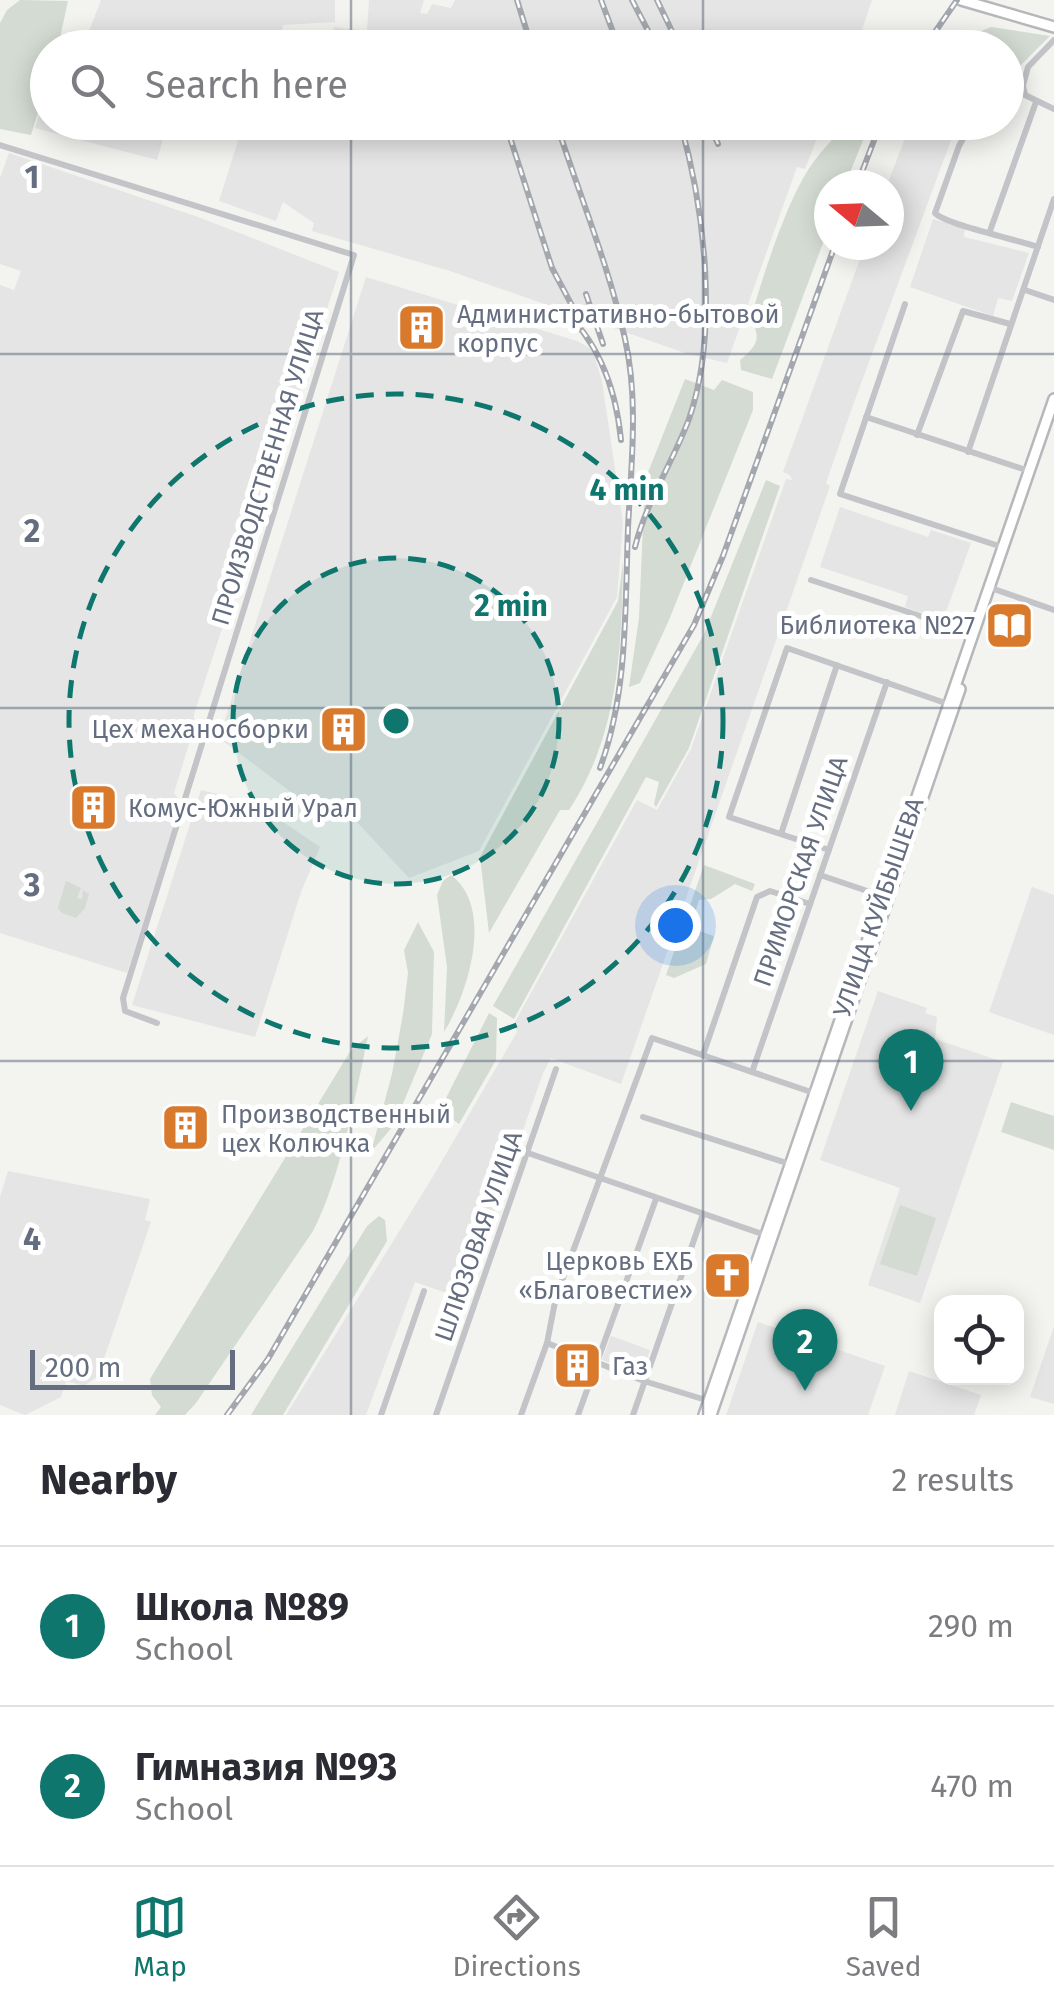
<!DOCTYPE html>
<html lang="en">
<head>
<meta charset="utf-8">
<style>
  body { margin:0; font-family:"Fira Sans",sans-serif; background:#f2f2f3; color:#2b2b33 }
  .controls { position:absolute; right:30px; bottom:30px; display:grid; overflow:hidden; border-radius:20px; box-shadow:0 5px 25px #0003 }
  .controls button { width:90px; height:90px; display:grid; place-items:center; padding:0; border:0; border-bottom:2px solid #e1e1e2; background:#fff; color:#2b2b33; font:50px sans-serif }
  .compass { position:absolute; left:814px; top:170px; width:90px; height:90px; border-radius:50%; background:#fff; box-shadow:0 5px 25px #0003; rotate:289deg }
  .scale { position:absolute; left:30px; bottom:25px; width:205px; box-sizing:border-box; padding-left:10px; border:5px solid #656e80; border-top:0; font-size:28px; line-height:35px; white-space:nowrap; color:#656e80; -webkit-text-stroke:8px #fff; paint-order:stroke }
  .you { position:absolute; left:675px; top:925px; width:35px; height:35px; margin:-25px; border:8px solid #fff; border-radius:50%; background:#1a73e8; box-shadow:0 0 0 15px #1a73e833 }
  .badge { display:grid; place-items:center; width:65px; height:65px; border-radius:50%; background:#0f766e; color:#fff; font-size:32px; font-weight:700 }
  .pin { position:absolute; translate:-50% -82px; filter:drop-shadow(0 2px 5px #0008) }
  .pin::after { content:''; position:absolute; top:52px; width:35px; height:30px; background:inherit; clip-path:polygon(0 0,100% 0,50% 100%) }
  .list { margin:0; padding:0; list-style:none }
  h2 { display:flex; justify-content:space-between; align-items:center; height:130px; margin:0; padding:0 40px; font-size:42px }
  h2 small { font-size:32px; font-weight:400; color:#7c7c81 }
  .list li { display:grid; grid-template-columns:65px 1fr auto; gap:30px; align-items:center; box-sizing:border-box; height:160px; padding:0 40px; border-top:2px solid #e1e1e2 }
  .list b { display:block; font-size:38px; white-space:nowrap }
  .list p { margin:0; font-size:32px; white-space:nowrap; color:#7c7c81 }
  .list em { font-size:32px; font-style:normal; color:#7c7c81 }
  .icon { flex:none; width:55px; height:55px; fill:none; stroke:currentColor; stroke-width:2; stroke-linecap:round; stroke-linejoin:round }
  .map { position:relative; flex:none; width:1054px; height:1415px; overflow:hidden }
  .search { position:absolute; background:#fff; box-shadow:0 5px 25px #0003; left:30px; right:30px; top:30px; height:110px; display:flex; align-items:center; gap:25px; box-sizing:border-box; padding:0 35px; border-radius:55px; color:#7c7c81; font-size:38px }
  .sheet { height:450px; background:#fff }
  nav { display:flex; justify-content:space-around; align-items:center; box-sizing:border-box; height:140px; border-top:2px solid #e1e1e2; background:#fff; font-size:28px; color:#7c7c81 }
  nav a { display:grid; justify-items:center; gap:5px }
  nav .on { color:#0f766e }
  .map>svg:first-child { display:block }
</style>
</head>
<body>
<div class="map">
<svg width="1054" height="1415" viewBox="0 0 1054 1415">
  <rect width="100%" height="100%" fill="#f3f4f0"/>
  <g fill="#e4e5e4">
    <path d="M 101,0 L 335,0 L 335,22 L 283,25 L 282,30 L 330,40 L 334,27 L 367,31 L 369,0 L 424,0 L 420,13 L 427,14 L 432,4 L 451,8 L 455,0 L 872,0 L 856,47 L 83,47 Z"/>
    <path d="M 47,87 L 48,122 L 213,123 L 209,134 L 167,125 L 157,160 L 35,128 Z"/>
    <path d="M 244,122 L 823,122 L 823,123 L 805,169 L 797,167 L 727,363 L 688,354 L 450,271 L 312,231 L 314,223 L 283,202 L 276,221 L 219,201 Z"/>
    <path d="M 911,123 L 957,124 L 852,408 L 826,483 L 830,486 L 621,1084 L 551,1058 L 543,1073 L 464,1299 L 415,1282 L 366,1415 L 286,1415 L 432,1178 L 517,1032 L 515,1022 L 637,800 L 657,810 L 691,749 L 786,479 L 792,480 L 790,475 L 783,472 L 865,245 L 889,245 L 887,185 Z"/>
    <path d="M 9,153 L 198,217 L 339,272 L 194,714 L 194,727 L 174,793 L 181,802 L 127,973 L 0,933 L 0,285 L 14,290 L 21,271 L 0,264 L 0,178 Z"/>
    <path d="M 933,219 L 965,229 L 964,237 L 1029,253 L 1012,301 L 998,298 L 993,316 L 910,287 Z"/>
    <path d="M 366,277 L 577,341 L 592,349 L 602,381 L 623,523 L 617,597 L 479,851 L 409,878 L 342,806 L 328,820 L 219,738 Z"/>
    <path d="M 840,507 L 928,537 L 931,530 L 971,543 L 943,620 L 905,607 L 908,596 L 820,567 Z"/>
    <path d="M 201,790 L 255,803 L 320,847 L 301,892 L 255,1037 L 132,1005 Z"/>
    <path d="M 1032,887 L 1054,895 L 1054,1035 L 989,1012 Z"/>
    <path d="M 878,991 L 927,1008 L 925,1013 L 937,1017 L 935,1039 L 1003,1062 L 920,1303 L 868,1285 L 900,1188 L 820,1160 Z"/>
    <path d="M 8,1171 L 150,1199 L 145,1220 L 151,1222 L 98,1376 L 84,1386 L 66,1381 L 61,1397 L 25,1415 L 0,1405 L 0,1197 Z"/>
    <path d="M 758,1322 L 885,1366 L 868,1415 L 726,1415 Z"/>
    <path d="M 1054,1326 L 1054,1404 L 1030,1397 Z"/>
    <path d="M 611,1336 L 650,1350 L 641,1376 L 602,1360 Z"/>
    <path d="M 909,1371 L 981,1395 L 974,1415 L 895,1415 Z"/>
  </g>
  <g fill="#d3dbd2">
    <path d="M 20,0 L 68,1 L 58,47 L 48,48 L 47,83 L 31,135 L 0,129 L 0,23 L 7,10 Z"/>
    <path d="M 991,27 L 1050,36 L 1007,79 L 1006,48 L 963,48 L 974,34 Z"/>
    <path d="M 847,123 L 870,123 L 845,185 L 829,185 L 829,227 L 772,379 L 741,370 L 740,360 C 772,334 747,332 754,307 C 766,267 786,205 808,170 C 819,153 834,138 847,123 Z"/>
    <path d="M 685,379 L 714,390 L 722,380 L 753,392 L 753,410 L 669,620 L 640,683 L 629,687 L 639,618 L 645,480 Z"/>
    <path d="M 766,480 L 780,486 L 689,748 L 656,807 L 654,804 L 659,782 L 646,777 L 514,1019 L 493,1006 L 704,634 Z"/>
    <path d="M 623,562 C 622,649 618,736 569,810 L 560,810 L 489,933 L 480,857 L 618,601 Z"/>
    <path d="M 704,865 L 755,884 L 752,891 L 735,884 L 711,899 L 699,900 L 690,928 L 714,936 L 706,964 L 674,978 L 666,975 Z"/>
    <path d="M 451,875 C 495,908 468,993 444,1032 L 447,967 L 437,895 L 443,881 Z"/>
    <path d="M 66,881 L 81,888 L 77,898 L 82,899 L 83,890 L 89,894 L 85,908 L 76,918 L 62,913 L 58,908 Z"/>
    <path d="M 418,922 L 434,952 L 432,1034 L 394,1125 L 371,1152 L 392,1074 L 403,1014 L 408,973 L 404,950 Z"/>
    <path d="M 489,1013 L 497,1018 L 496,1060 L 459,1124 L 440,1110 Z"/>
    <path d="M 368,1036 C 356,1093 340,1180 313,1231 L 196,1403 L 185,1415 L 155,1415 L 161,1407 L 152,1395 L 150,1379 L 351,1050 Z"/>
    <path d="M 1011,1102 L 1054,1116 L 1054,1150 L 1001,1132 Z"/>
    <path d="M 900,1205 L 936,1218 L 917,1276 L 880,1264 Z"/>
    <path d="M 379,1216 L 385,1220 L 387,1241 L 283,1415 L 251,1415 L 367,1226 Z"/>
  </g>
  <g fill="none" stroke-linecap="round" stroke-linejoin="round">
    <defs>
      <g id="major">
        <path d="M 961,0 L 1054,27"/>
        <path d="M 704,1415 L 1054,399"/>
        <path d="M 711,1415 L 960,689"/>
      </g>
    </defs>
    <use href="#major" stroke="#b5b7bb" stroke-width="14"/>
    <g stroke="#c2c4c8" stroke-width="6">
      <path d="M 1006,80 L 1016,80 L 1023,86 L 1025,95 L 1054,109"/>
      <path d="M 1023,85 L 1028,67 L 1054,40"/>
      <path d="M 972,122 L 959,146 L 935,213 C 944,224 1018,240 1038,247"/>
      <path d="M 0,145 L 354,255 L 123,998 L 125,1011 L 157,1023"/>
      <path d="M 990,231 L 1036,102"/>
      <path d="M 1025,290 L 1054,300"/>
      <path d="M 905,304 L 840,494 L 1002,547"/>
      <path d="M 866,417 L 1029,471"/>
      <path d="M 917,435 L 963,311 L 1010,324"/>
      <path d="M 968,452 L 1054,199"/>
      <path d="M 811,580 L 972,633"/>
      <path d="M 994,589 L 1054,610"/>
      <path d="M 781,834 L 837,665"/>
      <path d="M 829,850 L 729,817 L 787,648 L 948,704"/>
      <path d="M 820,875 L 882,896"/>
      <path d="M 703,1055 L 757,897 L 770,891 L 810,904"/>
      <path d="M 752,1072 L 887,682"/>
      <path d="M 643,1117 L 790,1164"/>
      <path d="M 528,1153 L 765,1235"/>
      <path d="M 547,1343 L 644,1381 L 709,1401"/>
      <path d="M 381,1415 L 424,1291"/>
      <path d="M 436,1415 L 556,1069"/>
      <path d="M 521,1415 L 547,1343 L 556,1297 L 652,1038 L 814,1093"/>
      <path d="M 578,1415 L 656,1199"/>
      <path d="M 633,1415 L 703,1214"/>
    </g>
    <use href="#major" stroke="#fff" stroke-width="9"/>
    <defs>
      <g id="rail">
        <path d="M 517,0 L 532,48"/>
        <path d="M 601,0 L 619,48"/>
        <path d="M 632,0 L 656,46"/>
        <path d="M 657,0 L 680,48"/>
        <path d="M 481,46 L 481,48"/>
        <path d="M 924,48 L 957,0"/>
        <path d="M 505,122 L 552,268 L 577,315"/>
        <path d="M 556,122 C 579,194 609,266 625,339 C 639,401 631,466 628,528 C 625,608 628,693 600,768"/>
        <path d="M 709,122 L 718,144"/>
        <path d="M 857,185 L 881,122"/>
        <path d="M 586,294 L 603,344"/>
        <path d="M 560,307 C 599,341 616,389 621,440"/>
        <path d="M 635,547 C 646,502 673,462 689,419 C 719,332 705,210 680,122"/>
        <path d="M 227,1415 L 268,1359 L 694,625 L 723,556 L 835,245"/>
      </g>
    </defs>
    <use href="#rail" stroke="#a4a7ae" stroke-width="6"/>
    <use href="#rail" stroke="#fff" stroke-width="2.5" stroke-dasharray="8" stroke-linecap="butt"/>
  </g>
  <path fill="none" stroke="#656e80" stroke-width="2.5" stroke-opacity="0.55" d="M 351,0 L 351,48M 703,0 L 703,48M 351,122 L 351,1415M 703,122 L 703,1415M 0,354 L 1054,354M 0,708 L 1054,708M 0,1061 L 1054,1061"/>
  <circle cx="396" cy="721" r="163" fill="#0f766e" fill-opacity=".12"/>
  <g fill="none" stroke="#0f766e" stroke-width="5" stroke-dasharray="18 12">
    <circle cx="396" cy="721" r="163"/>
    <circle cx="396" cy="721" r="327"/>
  </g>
  <defs>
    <symbol id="building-square" viewBox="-11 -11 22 22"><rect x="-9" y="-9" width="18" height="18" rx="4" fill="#d8792c" stroke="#fff"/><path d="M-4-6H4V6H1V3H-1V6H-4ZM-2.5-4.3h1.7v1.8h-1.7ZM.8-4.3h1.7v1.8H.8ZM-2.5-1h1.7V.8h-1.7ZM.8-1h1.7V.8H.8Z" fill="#fff"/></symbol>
    <symbol id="library-square" viewBox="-11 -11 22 22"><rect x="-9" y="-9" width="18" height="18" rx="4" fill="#d8792c" stroke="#fff"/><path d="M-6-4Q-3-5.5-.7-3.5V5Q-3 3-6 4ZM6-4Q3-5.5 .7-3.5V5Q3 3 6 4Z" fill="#fff"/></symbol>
    <symbol id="church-square" viewBox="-11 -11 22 22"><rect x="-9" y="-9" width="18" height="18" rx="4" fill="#d8792c" stroke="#fff"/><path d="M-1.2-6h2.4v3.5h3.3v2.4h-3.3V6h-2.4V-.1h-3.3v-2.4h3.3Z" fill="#fff"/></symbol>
  </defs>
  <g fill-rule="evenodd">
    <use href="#building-square" x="394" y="300" width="55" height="55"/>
    <use href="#library-square" x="982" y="598" width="55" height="55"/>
    <use href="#building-square" x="316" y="702" width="55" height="55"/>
    <use href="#building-square" x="66" y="780" width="55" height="55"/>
    <use href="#building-square" x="158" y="1100" width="55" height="55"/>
    <use href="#church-square" x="700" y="1248" width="55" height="55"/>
    <use href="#building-square" x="550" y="1338" width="55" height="55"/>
  </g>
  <g text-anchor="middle" stroke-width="10" stroke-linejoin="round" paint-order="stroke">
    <g font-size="25" fill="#656e80" stroke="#fff" text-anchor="start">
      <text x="457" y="323">Административно-бытовой<tspan x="457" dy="29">корпус</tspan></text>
      <text x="975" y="634" text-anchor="end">Библиотека №27</text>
      <text x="309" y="738" text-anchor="end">Цех механосборки</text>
      <text x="128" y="817">Комус-Южный Урал</text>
      <text x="221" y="1123">Производственный<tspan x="221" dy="29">цех Колючка</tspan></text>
      <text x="693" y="1270" text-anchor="end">Церковь ЕХБ<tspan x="693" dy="29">«Благовестие»</tspan></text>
      <text x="612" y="1375">Газ</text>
    </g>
    <g font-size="25" fill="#656e80" stroke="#fff">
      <text transform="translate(267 467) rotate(-73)" y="9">ПРОИЗВОДСТВЕННАЯ УЛИЦА</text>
      <text transform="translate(800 871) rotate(-71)" y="9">ПРИМОРСКАЯ УЛИЦА</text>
      <text transform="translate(878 907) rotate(-71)" y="9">УЛИЦА КУЙБЫШЕВА</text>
      <text transform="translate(478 1236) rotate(-71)" y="9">ШЛЮЗОВАЯ УЛИЦА</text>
    </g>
  </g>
  <g font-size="32" text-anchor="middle" font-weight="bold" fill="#656e80" stroke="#fff" stroke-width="10" stroke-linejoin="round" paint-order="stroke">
    <text x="32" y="188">1</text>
    <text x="32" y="542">2</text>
    <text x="32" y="896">3</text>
    <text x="32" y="1250">4</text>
  </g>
  <circle cx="396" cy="721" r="15" fill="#0f766e" stroke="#fff" stroke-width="5"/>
  <g font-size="30" text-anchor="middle" font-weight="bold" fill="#0f766e" stroke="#fff" stroke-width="10" stroke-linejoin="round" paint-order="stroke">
    <text x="627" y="500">4 min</text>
    <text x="511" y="616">2 min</text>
  </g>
</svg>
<div class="controls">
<button><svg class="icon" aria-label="locate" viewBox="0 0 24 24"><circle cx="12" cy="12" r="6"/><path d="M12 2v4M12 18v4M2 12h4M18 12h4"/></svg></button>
</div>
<svg class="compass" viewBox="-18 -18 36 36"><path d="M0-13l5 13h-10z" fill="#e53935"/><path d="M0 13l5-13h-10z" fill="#7c7c81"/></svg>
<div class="scale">200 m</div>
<div class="you"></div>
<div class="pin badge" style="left:911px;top:1111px">1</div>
<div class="pin badge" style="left:805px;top:1391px">2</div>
<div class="search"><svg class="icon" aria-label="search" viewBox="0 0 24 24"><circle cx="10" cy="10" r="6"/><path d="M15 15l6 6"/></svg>Search here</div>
</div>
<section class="sheet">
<h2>Nearby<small>2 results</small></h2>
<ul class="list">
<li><span class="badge">1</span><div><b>Школа №89</b><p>School</p></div><em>290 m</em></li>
<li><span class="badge">2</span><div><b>Гимназия №93</b><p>School</p></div><em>470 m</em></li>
</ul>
</section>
<nav>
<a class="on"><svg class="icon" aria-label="map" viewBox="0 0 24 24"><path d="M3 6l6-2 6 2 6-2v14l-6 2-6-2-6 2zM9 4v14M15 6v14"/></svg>Map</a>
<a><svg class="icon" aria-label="directions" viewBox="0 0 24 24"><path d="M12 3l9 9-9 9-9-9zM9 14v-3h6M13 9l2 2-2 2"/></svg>Directions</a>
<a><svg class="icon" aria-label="saved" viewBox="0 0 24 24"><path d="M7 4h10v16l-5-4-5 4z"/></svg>Saved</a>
</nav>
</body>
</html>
